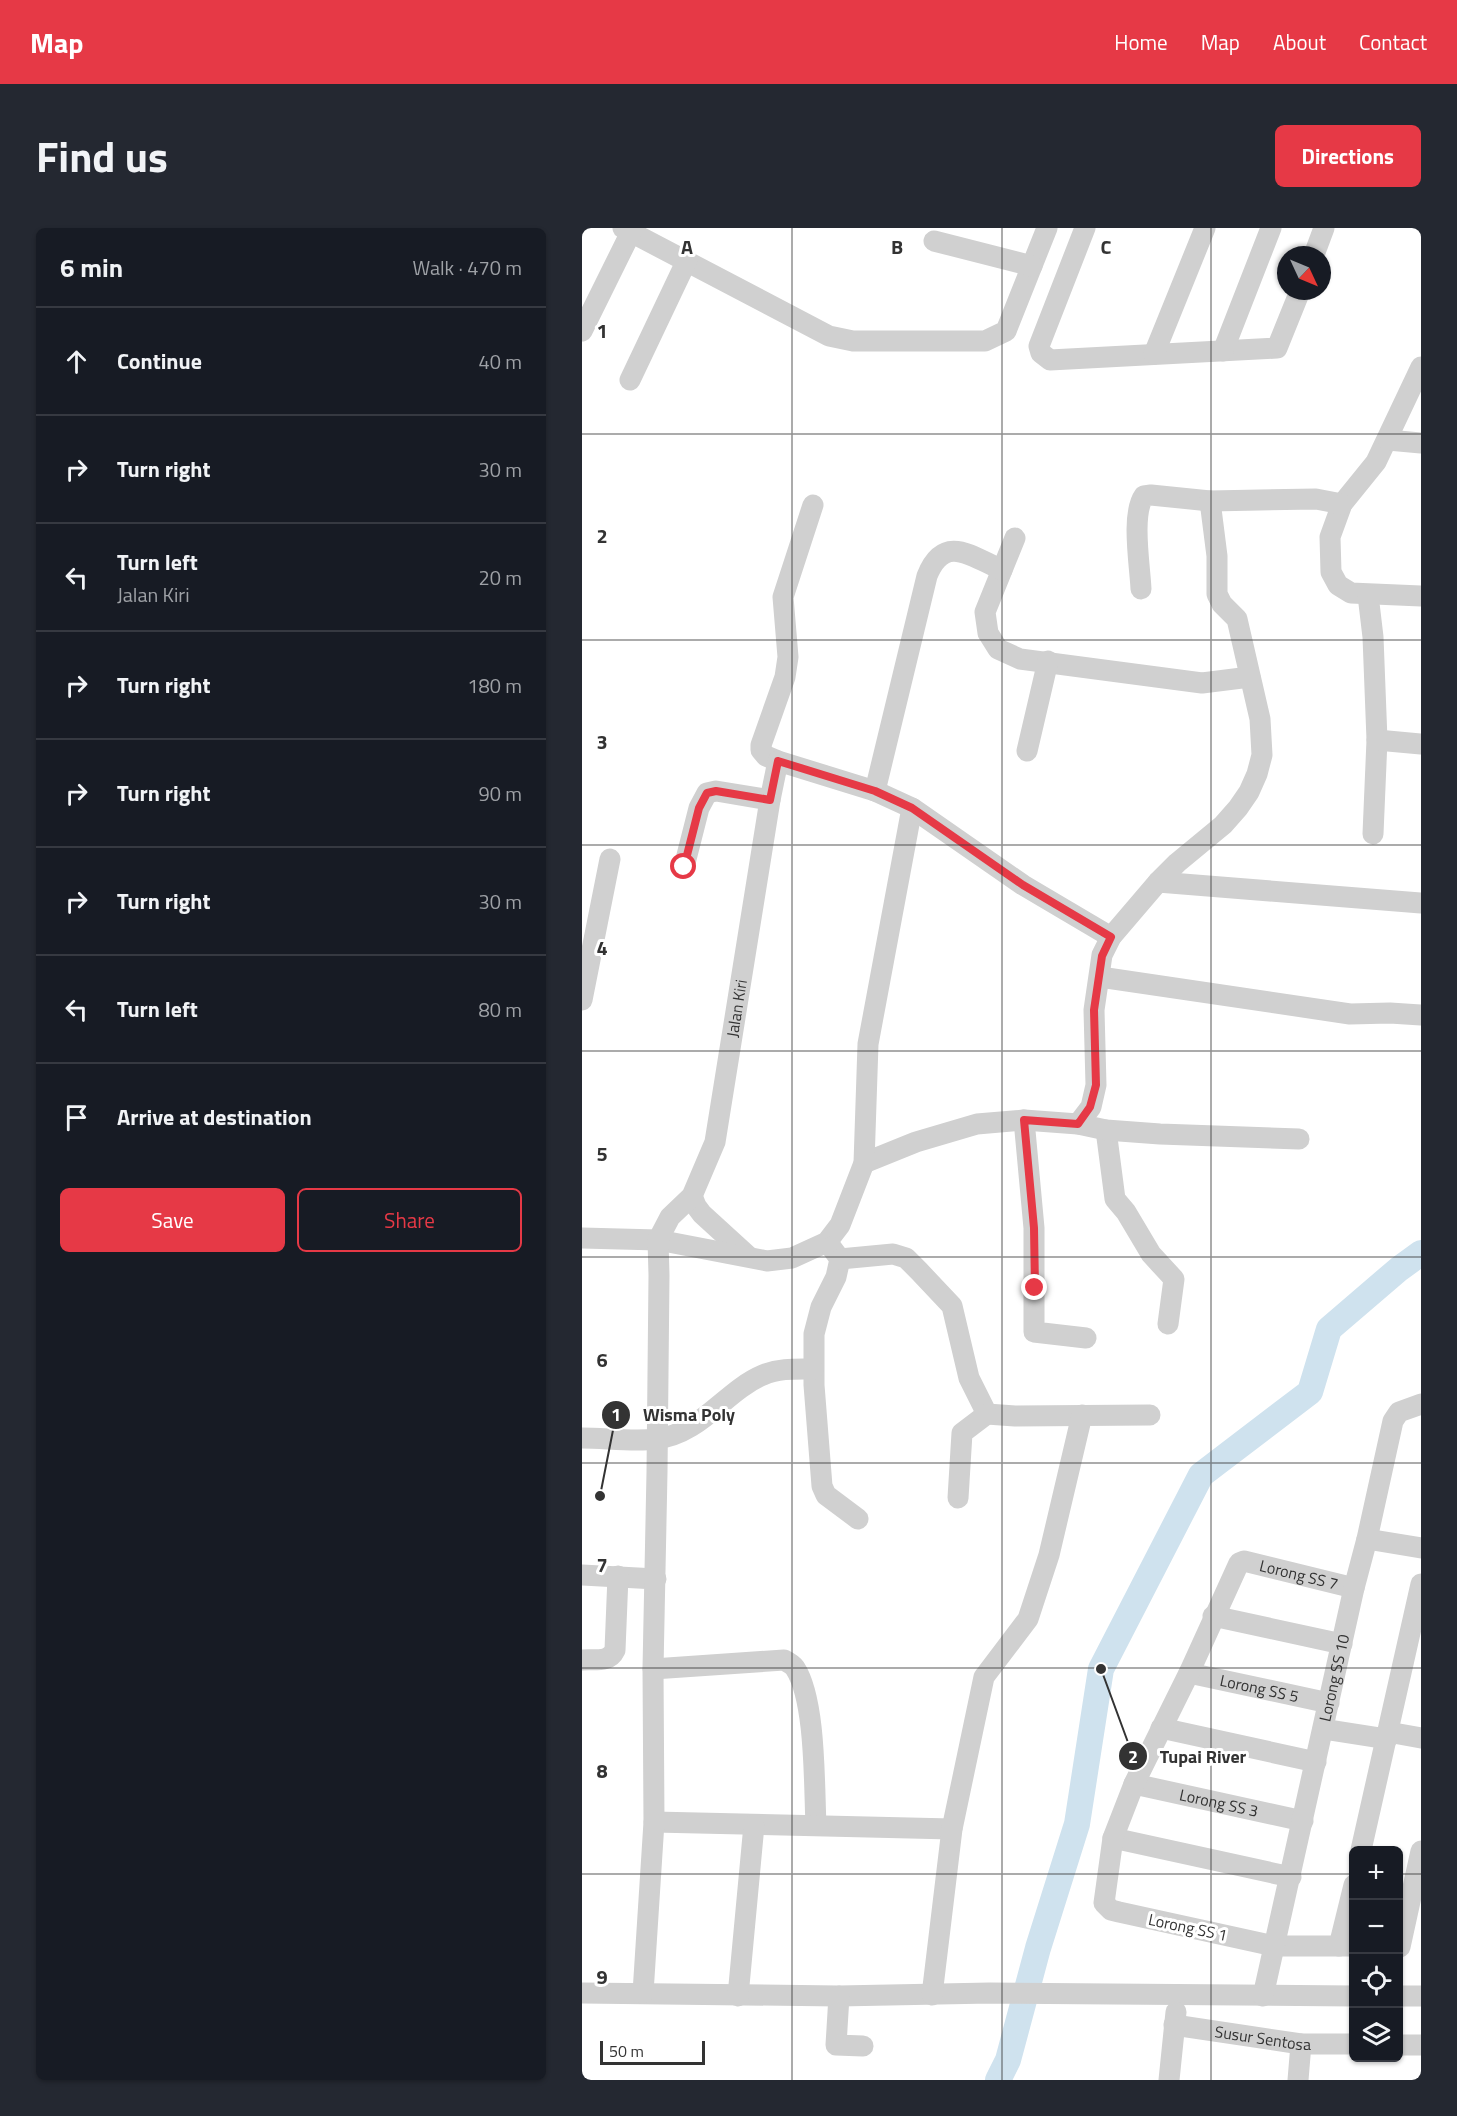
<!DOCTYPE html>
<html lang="en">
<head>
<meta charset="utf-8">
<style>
  body { margin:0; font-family:"Titillium Web",sans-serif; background:#242831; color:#f1f3f6 }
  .controls { position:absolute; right:18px; bottom:18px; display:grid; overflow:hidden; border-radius:9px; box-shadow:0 2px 4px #0004 }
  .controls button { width:54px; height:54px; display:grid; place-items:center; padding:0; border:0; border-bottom:2px solid #363941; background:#171b24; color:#f1f3f6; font:30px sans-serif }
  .compass { position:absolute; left:695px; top:18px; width:54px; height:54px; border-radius:50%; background:#171b24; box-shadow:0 2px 4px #0004; rotate:134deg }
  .scale { position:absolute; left:18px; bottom:15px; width:105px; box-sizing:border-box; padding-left:6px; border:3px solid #333; border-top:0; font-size:16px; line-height:21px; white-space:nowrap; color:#333; -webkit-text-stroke:4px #fff; paint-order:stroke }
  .stop { position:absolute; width:18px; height:18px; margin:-14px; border:4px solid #e63946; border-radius:50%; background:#fff }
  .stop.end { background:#e63946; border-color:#fff; box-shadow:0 2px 6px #0008 }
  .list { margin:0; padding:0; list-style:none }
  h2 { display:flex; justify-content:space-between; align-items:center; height:78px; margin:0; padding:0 24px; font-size:26px }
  h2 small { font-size:20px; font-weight:400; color:#9ea1a6 }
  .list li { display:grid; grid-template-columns:39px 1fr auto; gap:18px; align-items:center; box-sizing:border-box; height:108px; padding:0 24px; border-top:2px solid #363941 }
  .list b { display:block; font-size:22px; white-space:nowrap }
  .list p { margin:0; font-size:20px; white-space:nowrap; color:#9ea1a6 }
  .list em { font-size:20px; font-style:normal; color:#9ea1a6 }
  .actions { display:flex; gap:12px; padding:18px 24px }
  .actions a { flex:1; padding:14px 0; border:2px solid #e63946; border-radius:9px; text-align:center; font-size:21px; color:#e63946 }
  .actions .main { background:#e63946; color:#fff }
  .icon { flex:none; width:33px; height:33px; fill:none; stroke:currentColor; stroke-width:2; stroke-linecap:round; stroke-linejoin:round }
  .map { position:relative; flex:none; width:839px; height:1852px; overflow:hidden; border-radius:9px }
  header { display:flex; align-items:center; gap:36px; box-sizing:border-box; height:84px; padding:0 30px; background:#e63946; color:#fff }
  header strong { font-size:28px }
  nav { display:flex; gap:33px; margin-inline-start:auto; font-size:21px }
  .intro { display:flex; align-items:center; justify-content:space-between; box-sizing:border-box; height:144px; padding:0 36px }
  h1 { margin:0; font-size:42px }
  .button { padding:15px 27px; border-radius:9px; background:#e63946; color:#fff; font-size:21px; font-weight:700 }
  main { display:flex; gap:36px; padding:0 36px }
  aside { flex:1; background:#171b24; border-radius:9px; box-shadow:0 2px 4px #0004 }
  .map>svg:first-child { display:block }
</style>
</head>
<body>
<header>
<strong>Map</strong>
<nav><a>Home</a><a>Map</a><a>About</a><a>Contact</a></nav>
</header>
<div class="intro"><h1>Find us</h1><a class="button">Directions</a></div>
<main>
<aside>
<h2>6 min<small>Walk · 470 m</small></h2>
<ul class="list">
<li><svg class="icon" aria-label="ahead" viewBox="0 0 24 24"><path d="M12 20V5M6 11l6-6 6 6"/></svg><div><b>Continue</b></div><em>40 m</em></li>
<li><svg class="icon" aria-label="right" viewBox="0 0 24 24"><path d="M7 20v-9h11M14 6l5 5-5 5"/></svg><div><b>Turn right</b></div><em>30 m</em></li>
<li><svg class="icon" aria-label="left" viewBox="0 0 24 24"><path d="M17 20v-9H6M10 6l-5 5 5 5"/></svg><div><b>Turn left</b><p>Jalan Kiri</p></div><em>20 m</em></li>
<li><svg class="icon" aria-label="right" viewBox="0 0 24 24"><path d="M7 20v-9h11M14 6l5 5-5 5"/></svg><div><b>Turn right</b></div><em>180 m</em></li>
<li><svg class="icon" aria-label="right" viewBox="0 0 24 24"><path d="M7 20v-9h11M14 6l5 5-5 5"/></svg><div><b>Turn right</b></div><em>90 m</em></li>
<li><svg class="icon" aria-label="right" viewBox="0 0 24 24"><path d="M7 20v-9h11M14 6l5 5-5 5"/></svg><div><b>Turn right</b></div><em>30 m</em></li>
<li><svg class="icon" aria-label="left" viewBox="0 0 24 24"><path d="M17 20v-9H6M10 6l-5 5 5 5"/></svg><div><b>Turn left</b></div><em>80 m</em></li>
<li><svg class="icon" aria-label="arrive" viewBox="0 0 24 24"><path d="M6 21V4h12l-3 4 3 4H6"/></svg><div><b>Arrive at destination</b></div></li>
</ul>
<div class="actions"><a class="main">Save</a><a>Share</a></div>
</aside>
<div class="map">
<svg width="839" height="1852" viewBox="0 0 839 1852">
  <rect width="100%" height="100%" fill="#fff"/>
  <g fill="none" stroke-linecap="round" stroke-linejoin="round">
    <path stroke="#cfe2ee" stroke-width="26" d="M 416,1852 L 426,1832 L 456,1720 L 495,1596 L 519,1441 L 619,1247 L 728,1164 L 747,1101 L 817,1041 L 839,1025"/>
    <g stroke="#d0d0d0" stroke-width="21">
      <path d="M 41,0 L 247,108 L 271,113 L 403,113 L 424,103 L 465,0"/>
      <path d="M 503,0 L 457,118 L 459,125 L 468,132 L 695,120 L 718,63"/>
      <path d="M 352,13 L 450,38"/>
      <path d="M 732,27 L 742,0"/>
      <path d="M 0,103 L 49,4"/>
      <path d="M 641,123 L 689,0"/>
      <path d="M 572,126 L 623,0"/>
      <path d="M 839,139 L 794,234 L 760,276 L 748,309 L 749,344 L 756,357 L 769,365 L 839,368"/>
      <path d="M 48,152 L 105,32"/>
      <path d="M 806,212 L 839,215"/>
      <path d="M 231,277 L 201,369 L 206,429 L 203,449 L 179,517 L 179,522 L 184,528 L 196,533 L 293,563 L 330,580 L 441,657 L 529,709"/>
      <path d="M 433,310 L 403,384 L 406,405 L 416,421 L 438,431 L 620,455 L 668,449"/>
      <path d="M 559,361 C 558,338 549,286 562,268 L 569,267 L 628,273 L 734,271 L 760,276"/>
      <path d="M 786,367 L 791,409 L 795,512 L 791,606"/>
      <path d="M 795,512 L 839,516"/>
      <path d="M 445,523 L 466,433"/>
      <path d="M 293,563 L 345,348 C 362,305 389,328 420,342"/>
      <path d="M 102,639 L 117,580 L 125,565 L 134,563 L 188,572"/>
      <path d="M 576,654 L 839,675"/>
      <path d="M 518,749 L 768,786 L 808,785 L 839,787"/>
      <path d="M 0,772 L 28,631"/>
      <path d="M 442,892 L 452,1000 L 452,1104 L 504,1110"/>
      <path d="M 496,896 L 509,879 L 514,857 L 512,782 L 520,727 L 529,709 L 576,654 L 595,635 L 641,597 L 656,580 L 667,564 L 675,546 L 680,527 L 678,491 L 655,391 L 640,376 L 635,366 L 635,328 L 628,273"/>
      <path d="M 524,902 L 533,971 L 544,984 L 569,1026 L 592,1051 L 586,1096"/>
      <path d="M 282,935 L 334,914 L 395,896 L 442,892 L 496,896 L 524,902 L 578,906 L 717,911"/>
      <path d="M 110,968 L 114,978 L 120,986 L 166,1028"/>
      <path d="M 0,1010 L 76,1012 L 185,1033 L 210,1030 L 245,1014 L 258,997 L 282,935 L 286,816 L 330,580"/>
      <path d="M 249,1019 L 258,1031 L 254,1049 L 239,1079 L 232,1106 L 232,1157 L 240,1258 L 244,1267 L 276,1291"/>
      <path d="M 258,1031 L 311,1026 L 324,1030 L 337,1043 L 370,1078 L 387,1150 L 405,1186 L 433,1188 L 568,1187"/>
      <path d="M 0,1210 C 23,1210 53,1214 74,1211 C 119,1206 143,1163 181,1147 C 197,1140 214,1141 231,1141"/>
      <path d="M 376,1270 L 380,1205 L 405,1186"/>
      <path d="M 785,1311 L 839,1320"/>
      <path d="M 0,1347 L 74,1351"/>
      <path d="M 631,1388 L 760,1416"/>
      <path d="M 0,1432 C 13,1431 27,1435 33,1422 L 36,1348"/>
      <path d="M 71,1441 L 202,1432 C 206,1434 210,1436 213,1440 C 234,1472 232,1557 234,1597"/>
      <path id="s1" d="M 607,1445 L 747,1475"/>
      <path d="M 579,1500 L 734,1534"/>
      <path d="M 741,1501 L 805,1511"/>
      <path d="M 806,1504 L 839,1510"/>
      <path id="s2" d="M 552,1556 L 721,1593"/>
      <path d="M 72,1594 L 370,1601"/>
      <path d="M 531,1610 L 709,1649"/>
      <path d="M 779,1622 L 839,1356"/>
      <path d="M 757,1718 L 772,1657"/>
      <path id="s3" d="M 772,1718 L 692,1718 L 537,1684 L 529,1682 L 522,1675 L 531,1610 L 552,1556 L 607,1445 L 657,1335 L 662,1333 L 772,1360"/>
      <path d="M 818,1719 L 839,1623"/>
      <path d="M 0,1765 L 257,1768 L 408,1765 L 772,1768"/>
      <path id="s4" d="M 61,1765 L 72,1594 L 71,1441 L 75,1244 L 77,1047 L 76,1012 L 88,989 L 110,968 L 133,914 L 188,572 L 196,533"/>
      <path d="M 350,1767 L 370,1601 L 402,1449 L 446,1391 L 467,1327 L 500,1187"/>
      <path d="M 156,1768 L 172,1597"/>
      <path d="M 257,1768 L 254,1817 L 281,1818"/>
      <path id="s5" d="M 681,1768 L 772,1360 L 785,1311 L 811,1193 L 817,1184 L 839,1176"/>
      <path d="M 816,1768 L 839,1768"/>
      <path id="s6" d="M 592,1797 L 719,1816 L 772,1816"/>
      <path d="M 816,1817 L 839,1817"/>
      <path d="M 587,1852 L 594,1784"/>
      <path d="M 716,1852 L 719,1816"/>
    </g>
  </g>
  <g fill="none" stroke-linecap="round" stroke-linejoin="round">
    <path stroke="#e63946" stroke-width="8" d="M 102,639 L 117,580 L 125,565 L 134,563 L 188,572 L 196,533 L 293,563 L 330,580 L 441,657 L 529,709 L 520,728 L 512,782 L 514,857 L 508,879 L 496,896 L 442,892 L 452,1000 L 453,1060"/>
  </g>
  <path fill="none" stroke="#333" stroke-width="1.5" stroke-opacity="0.55" d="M 210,0 L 210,1852M 420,0 L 420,1852M 629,0 L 629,1852M 0,206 L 839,206M 0,412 L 839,412M 0,617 L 839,617M 0,823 L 839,823M 0,1029 L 839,1029M 0,1235 L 839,1235M 0,1440 L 839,1440M 0,1646 L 772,1646M 816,1646 L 839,1646"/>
  <g text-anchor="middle" stroke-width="6" stroke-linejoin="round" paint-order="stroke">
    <g font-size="16" fill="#333" stroke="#fff">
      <text dy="6" stroke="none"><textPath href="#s4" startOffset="1004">Jalan Kiri</textPath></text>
      <text dy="6" stroke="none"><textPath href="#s3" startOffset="687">Lorong SS 7</textPath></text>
      <text dy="6" stroke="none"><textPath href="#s5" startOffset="326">Lorong SS 10</textPath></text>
      <text dy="6" stroke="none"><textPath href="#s1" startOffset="72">Lorong SS 5</textPath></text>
      <text dy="6" stroke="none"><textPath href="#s2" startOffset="87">Lorong SS 3</textPath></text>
      <text transform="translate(606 1699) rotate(12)" y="6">Lorong SS 1</text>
      <text dy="6" stroke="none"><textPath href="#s6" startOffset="90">Susur Sentosa</textPath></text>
    </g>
  </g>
  <g font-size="20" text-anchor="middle" font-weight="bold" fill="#333" stroke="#fff" stroke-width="6" stroke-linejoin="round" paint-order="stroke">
    <text x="105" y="26">A</text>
    <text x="315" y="26">B</text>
    <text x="524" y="26">C</text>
    <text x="20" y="110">1</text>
    <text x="20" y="315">2</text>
    <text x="20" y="521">3</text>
    <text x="20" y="727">4</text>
    <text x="20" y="933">5</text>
    <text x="20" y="1139">6</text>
    <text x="20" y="1344">7</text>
    <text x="20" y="1550">8</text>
    <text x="20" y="1756">9</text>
  </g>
  <path fill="none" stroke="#333" stroke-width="2" d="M18 1268L34 1187M519 1441L551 1528"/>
  <g fill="#333" stroke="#fff" stroke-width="2">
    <circle cx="18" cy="1268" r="6"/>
    <circle cx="519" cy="1441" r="6"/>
    <circle cx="34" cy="1187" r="15"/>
    <circle cx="551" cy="1528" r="15"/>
  </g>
  <g font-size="18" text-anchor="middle" font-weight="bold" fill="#fff">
    <text x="34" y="1193">1</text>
    <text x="551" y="1535">2</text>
  </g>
  <g font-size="18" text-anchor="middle" font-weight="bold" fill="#333" stroke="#fff" stroke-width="6" stroke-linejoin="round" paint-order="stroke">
    <text x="107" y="1193">Wisma Poly</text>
    <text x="621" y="1535">Tupai River</text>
  </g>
</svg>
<div class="controls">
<button>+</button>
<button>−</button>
<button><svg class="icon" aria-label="locate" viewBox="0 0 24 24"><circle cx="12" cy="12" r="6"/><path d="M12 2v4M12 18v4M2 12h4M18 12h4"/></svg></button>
<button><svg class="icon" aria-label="layers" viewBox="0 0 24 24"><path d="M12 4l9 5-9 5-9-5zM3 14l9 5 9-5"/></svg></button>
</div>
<svg class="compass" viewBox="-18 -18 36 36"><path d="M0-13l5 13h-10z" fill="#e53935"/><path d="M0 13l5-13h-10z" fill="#9ea1a6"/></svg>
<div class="scale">50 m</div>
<div class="stop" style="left:102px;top:639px"></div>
<div class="stop end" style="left:453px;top:1060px"></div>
</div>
</main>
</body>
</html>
